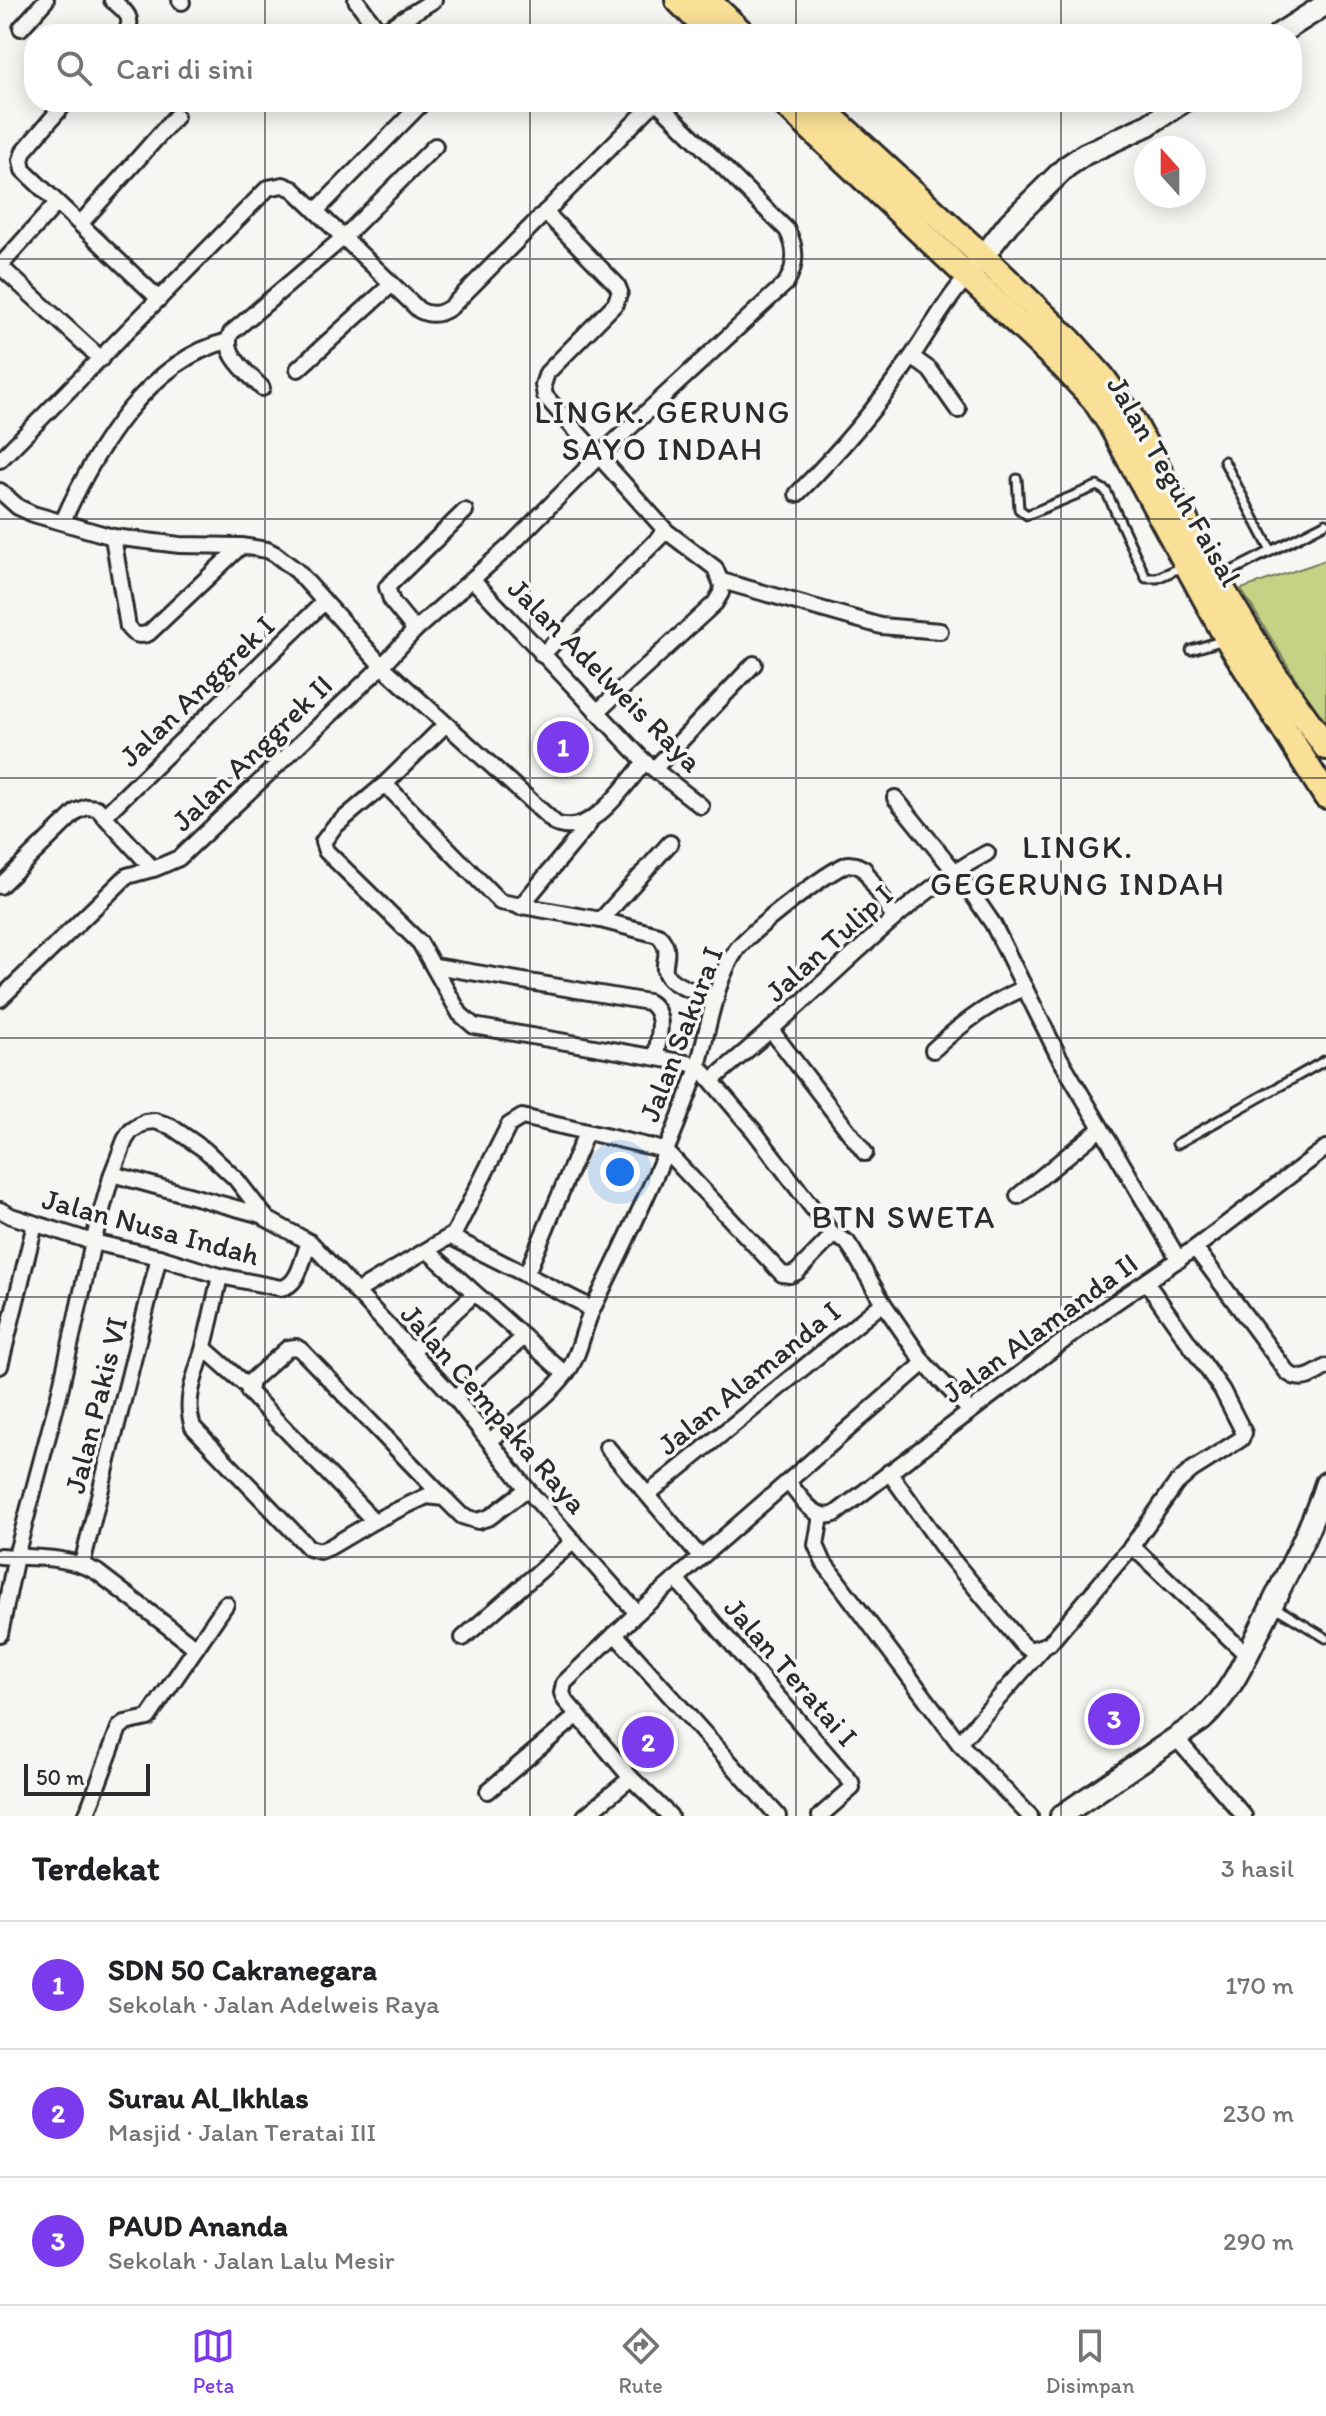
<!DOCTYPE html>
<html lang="id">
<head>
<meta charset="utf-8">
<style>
  body { margin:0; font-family:Itim,sans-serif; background:#f6f6f6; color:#202124 }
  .compass { position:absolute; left:1134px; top:136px; width:72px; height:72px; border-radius:50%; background:#fff; box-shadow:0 4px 20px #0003; rotate:339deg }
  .scale { position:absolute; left:24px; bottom:20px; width:126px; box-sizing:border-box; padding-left:8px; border:4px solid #2b2b2b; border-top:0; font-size:22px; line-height:28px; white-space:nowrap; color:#2b2b2b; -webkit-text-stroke:6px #f6f6f2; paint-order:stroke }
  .you { position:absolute; left:620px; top:1172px; width:28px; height:28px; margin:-20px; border:6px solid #fff; border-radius:50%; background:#1a73e8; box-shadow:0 0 0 12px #1a73e833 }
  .badge { display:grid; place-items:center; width:52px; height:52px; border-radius:50%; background:#7c3aed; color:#fff; font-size:26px; font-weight:700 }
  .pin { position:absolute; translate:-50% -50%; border:4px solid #fff; box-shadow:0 2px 8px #0006 }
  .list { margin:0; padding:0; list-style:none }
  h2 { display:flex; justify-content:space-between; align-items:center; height:104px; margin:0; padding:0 32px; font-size:34px }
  h2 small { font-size:26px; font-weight:400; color:#757577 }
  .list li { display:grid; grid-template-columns:52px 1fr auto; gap:24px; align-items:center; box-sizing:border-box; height:128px; padding:0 32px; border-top:2px solid #e0e0e0 }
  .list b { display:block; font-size:30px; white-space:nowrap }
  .list p { margin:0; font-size:26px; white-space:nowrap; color:#757577 }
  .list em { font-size:26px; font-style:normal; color:#757577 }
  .icon { flex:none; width:44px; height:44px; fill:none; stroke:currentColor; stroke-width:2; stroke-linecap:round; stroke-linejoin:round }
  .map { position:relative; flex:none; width:1326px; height:1816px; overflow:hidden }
  .search { position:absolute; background:#fff; box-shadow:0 4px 20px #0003; left:24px; right:24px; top:24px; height:88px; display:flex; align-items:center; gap:20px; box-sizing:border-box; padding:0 28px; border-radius:32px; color:#757577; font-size:30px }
  .sheet { height:488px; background:#fff }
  nav { display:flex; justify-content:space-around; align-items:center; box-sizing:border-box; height:112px; border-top:2px solid #e0e0e0; background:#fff; font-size:22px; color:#757577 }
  nav a { display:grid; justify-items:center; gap:4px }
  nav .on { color:#7c3aed }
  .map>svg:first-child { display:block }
</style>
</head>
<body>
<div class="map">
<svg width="1326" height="1816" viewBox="0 0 1326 1816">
  <rect width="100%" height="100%" fill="#f6f6f2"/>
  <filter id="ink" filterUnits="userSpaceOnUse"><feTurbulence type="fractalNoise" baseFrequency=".0125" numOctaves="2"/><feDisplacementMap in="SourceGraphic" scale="16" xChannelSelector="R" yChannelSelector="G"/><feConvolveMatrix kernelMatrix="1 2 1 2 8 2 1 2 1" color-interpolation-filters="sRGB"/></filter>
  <g filter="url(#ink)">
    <path fill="#c5d285" stroke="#787e58" stroke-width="2" d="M 1326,560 L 1326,728 L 1241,589 Z"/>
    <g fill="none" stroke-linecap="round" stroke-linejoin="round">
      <defs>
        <g id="lane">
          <path d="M 1224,461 L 1271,551"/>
          <path d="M 1017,479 L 1019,509 L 1027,515 L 1097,486 L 1106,491 L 1146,578 L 1157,578 L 1182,567"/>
          <path d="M 1220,577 L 1326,523"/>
          <path d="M 1191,650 L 1224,640"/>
          <path d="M 1177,1144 L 1326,1060"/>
          <path d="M 1273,1606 L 1326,1638"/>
        </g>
        <g id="street">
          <path d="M 112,0 C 124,10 136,18 125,34"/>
          <path d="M 180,0 L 182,2"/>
          <path d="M 356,0 L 381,34"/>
          <path d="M 21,28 L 46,0"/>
          <path d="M 380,33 L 434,0"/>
          <path d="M 66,102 L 24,151 L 21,160 L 23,170 L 159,299"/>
          <path d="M 316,211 L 423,102"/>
          <path d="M 545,212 L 617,285 L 620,292 L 615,304 L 547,373 L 543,385 L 545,396 L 666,531 L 715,568 L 722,585 L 721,593 L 715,603 L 597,712"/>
          <path d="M 81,223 L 176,116"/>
          <path d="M 0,266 L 101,359"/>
          <path d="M 0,266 L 57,203"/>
          <path d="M 912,357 L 930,370 L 958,410"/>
          <path d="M 298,369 L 391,285"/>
          <path d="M 262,388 C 249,374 221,353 231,333 L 344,237 L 435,146"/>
          <path d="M 0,460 L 268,188 L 283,185 L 293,189 L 419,310 C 430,316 440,315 451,307 L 655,102"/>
          <path d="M 0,491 L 18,507 L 33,514 L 113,537 L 180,545 L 241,546 L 267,550 L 275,554 L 297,571 L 382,666 L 556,824 C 592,838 624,786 645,762"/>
          <path d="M 797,494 C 838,453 875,410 908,362 C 928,334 944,302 968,276"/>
          <path d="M 63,521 C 94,452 148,360 228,341"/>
          <path d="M 113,537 L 128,627 C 133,635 140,637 149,633 L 241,546"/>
          <path d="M 473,580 L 645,762 L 701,806"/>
          <path d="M 722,581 L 881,626 L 940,631"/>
          <path d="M 415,630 L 392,602 L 387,587 L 465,511"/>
          <path d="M 542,655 L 666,531"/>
          <path d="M 445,725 L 385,784 L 334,827 L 323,842 L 326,851 L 420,943 L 460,1014 L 474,1026 L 698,1065 L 754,1131 L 833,1235 L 847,1242 L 853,1251 L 883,1303 L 924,1363 L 970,1411"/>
          <path d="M 655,768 L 754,664"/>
          <path d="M 385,784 L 500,902 L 601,920 L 658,935 C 676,953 658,964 668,977 C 677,988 703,994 716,999"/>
          <path d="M 895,798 L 969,889 L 993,924 L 1058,1055 L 1179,1260"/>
          <path d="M 104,816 L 324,602"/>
          <path d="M 0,886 L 77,811 L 87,807 L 97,808 L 153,869"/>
          <path d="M 520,907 L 589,824"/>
          <path d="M 601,920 L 670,843"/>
          <path d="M 435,966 L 648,1002 C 667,1013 658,1038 656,1057"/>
          <path d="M 0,999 L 127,876 L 156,868 L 179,858 L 382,666 L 415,630 L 512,544 L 598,457 L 786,283 C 797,265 797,248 787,230 L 657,102"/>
          <path d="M 771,1030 L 865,1153"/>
          <path d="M 933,1050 C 960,1025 992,1001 1025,988"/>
          <path d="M 712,1080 C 754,1045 796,1008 837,970 C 884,927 930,883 987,853"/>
          <path d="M 112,1174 L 265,1216"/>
          <path d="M 1018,1196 L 1100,1129"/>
          <path d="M 0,1210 L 11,1216 L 93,1242 L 159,1257 L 220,1276 L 281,1288 C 299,1286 303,1257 309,1242"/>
          <path d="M 451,1237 L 582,1303 L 591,1312"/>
          <path d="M 1195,1248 L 1287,1372 C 1301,1384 1313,1375 1326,1367"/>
          <path d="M 428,1251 L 565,1374"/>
          <path d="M 526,1275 L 586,1133"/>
          <path d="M 220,1276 C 215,1299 210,1323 204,1346 C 197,1374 183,1398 193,1427 L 309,1548 L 320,1551 L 330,1547 L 374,1521 L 427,1496 L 444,1498 L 462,1516 L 478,1521 L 490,1517 L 527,1489"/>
          <path d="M 356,1292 L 454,1234 L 509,1125 L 522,1117 L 665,1150 L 782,1274 L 790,1275 L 797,1272 L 833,1235"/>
          <path d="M 204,1348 L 248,1387"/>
          <path d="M 412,1351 L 474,1294"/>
          <path d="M 0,1366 L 35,1224"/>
          <path d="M 455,1398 L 524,1337"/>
          <path d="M 490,1441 C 515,1419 547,1399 567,1372 C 580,1355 583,1329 592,1310 C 629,1236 665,1160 693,1082 C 708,1039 711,987 737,949 C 751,931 826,872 848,864 L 856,865 L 864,869 L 894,918"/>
          <path d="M 607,1447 L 700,1557"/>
          <path d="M 889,1472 L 946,1552 L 1021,1643 L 1030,1650 L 1049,1644 L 1132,1546 L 1176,1484 L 1192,1470 L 1241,1439 L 1244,1433 L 1222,1390 L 1146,1282"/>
          <path d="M 788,1482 C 800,1496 814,1522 835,1514 L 1107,1308 L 1195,1248 L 1326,1148"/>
          <path d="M 648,1494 L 883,1303"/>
          <path d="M 821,1516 L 816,1545 L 824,1563 L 959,1743 L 1030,1816"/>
          <path d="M 374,1521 L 249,1392 L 251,1381 L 288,1348 L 296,1347 L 301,1350 L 443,1497"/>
          <path d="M 1132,1546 L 1247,1655"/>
          <path d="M 0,1556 C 33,1558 66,1555 97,1572 L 196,1648"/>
          <path d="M 82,1564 L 159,1257"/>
          <path d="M 676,1579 L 851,1782 L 852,1788 L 820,1816"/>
          <path d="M 0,1634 L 16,1556 L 60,1391 L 93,1242 L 112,1174 L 125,1140 L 131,1131 L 145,1122 L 155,1121 L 170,1126 L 205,1150 L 236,1179 L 267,1219 L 311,1243 L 455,1398 L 527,1489 L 637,1613"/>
          <path d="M 615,1634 L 778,1816"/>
          <path d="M 463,1638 L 574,1541"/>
          <path d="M 1175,1737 L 1244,1816"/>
          <path d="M 959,1743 L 1043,1648"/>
          <path d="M 488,1791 L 578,1715"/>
          <path d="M 86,1816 L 119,1728 L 125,1723 L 148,1718 L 226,1604"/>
          <path d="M 585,1816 L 631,1778"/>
          <path d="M 670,1816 L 631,1778 L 565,1700 L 562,1693 L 564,1683 L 637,1613 L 924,1363"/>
        </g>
        <g id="secondary">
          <path d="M 1279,34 L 1326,4"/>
          <path d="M 968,276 L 1009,223 L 1066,167 L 1085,154 L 1148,125 L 1183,102"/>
          <path d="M 1061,1816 L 1202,1720 C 1235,1690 1250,1648 1270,1609 C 1290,1567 1312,1527 1326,1483"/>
        </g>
        <g id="highway">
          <path d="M 678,0 L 712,34"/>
          <path d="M 707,0 L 743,34"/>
          <path d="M 783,102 L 1064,367 L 1094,399 L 1110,423 L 1227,638 L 1326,796"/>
          <path d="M 815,102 L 982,256 L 1070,341 L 1102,377 L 1130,416 L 1216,579 L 1274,674 L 1326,747"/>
        </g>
      </defs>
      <use href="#lane" stroke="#2b2b2b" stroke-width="13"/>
      <use href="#street" stroke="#2b2b2b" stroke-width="20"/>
      <use href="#secondary" stroke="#2b2b2b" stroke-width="26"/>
      <use href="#highway" stroke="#2b2b2b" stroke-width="30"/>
      <use href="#lane" stroke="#f6f6f2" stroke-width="7"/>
      <use href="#street" stroke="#f6f6f2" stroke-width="14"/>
      <use href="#secondary" stroke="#f6f6f2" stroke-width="20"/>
      <use href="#highway" stroke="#fadf96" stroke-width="24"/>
    </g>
  </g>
  <path fill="none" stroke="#2b2b2b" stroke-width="2" stroke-opacity="0.55" d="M 265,0 L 265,34M 530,0 L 530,34M 796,0 L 796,34M 1061,0 L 1061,34M 265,102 L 265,1816M 530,102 L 530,1816M 796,102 L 796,1816M 1061,102 L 1061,1816M 0,259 L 1326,259M 0,519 L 1326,519M 0,778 L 1326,778M 0,1038 L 1326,1038M 0,1297 L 1326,1297M 0,1557 L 1326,1557"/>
  <g text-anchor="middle" stroke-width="7" stroke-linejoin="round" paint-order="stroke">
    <g font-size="30" fill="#2b2b2b" stroke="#f6f6f2">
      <text transform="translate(1174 481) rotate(60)" y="10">Jalan Teguh Faisal</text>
      <text transform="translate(605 675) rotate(45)" y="10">Jalan Adelweis Raya</text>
      <text transform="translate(197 691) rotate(-44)" y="10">Jalan Anggrek I</text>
      <text transform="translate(252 753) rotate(-44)" y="10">Jalan Anggrek II</text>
      <text transform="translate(829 943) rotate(-42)" y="10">Jalan Tulip I</text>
      <text transform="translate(681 1034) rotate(-69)" y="10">Jalan Sakura I</text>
      <text transform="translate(151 1227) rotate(15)" y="10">Jalan Nusa Indah</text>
      <text transform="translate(1040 1328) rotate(-36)" y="10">Jalan Alamanda II</text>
      <text transform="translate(749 1378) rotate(-39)" y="10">Jalan Alamanda I</text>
      <text transform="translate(96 1405) rotate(-76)" y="10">Jalan Pakis VI</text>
      <text transform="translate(494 1409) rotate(49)" y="10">Jalan Cempaka Raya</text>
      <text transform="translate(791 1672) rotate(49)" y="10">Jalan Teratai I</text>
    </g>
    <g font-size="32" letter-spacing="2" fill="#2b2b2b" stroke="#f6f6f2">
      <text x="663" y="423">LINGK. GERUNG<tspan x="663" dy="37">SAYO INDAH</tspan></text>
      <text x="1078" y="858">LINGK.<tspan x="1078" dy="37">GEGERUNG INDAH</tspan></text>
      <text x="904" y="1228">BTN SWETA</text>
    </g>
  </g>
</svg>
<svg class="compass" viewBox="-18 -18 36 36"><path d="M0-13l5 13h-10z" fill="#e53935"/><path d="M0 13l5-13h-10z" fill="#757577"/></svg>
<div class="scale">50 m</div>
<div class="you"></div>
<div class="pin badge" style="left:563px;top:747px">1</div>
<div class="pin badge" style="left:648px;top:1742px">2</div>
<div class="pin badge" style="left:1114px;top:1719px">3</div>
<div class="search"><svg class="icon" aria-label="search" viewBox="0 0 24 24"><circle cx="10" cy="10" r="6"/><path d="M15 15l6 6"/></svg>Cari di sini</div>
</div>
<section class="sheet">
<h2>Terdekat<small>3 hasil</small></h2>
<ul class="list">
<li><span class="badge">1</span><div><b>SDN 50 Cakranegara</b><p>Sekolah · Jalan Adelweis Raya</p></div><em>170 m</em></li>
<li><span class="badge">2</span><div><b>Surau Al_Ikhlas</b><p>Masjid · Jalan Teratai III</p></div><em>230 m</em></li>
<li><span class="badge">3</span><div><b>PAUD Ananda</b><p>Sekolah · Jalan Lalu Mesir</p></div><em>290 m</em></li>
</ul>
</section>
<nav>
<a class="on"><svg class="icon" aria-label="map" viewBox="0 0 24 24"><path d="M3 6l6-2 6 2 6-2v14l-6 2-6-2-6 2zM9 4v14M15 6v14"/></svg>Peta</a>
<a><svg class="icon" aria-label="directions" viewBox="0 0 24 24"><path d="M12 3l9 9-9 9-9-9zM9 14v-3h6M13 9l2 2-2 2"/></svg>Rute</a>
<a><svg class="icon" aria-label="saved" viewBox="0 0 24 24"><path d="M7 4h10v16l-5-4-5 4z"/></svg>Disimpan</a>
</nav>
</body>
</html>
